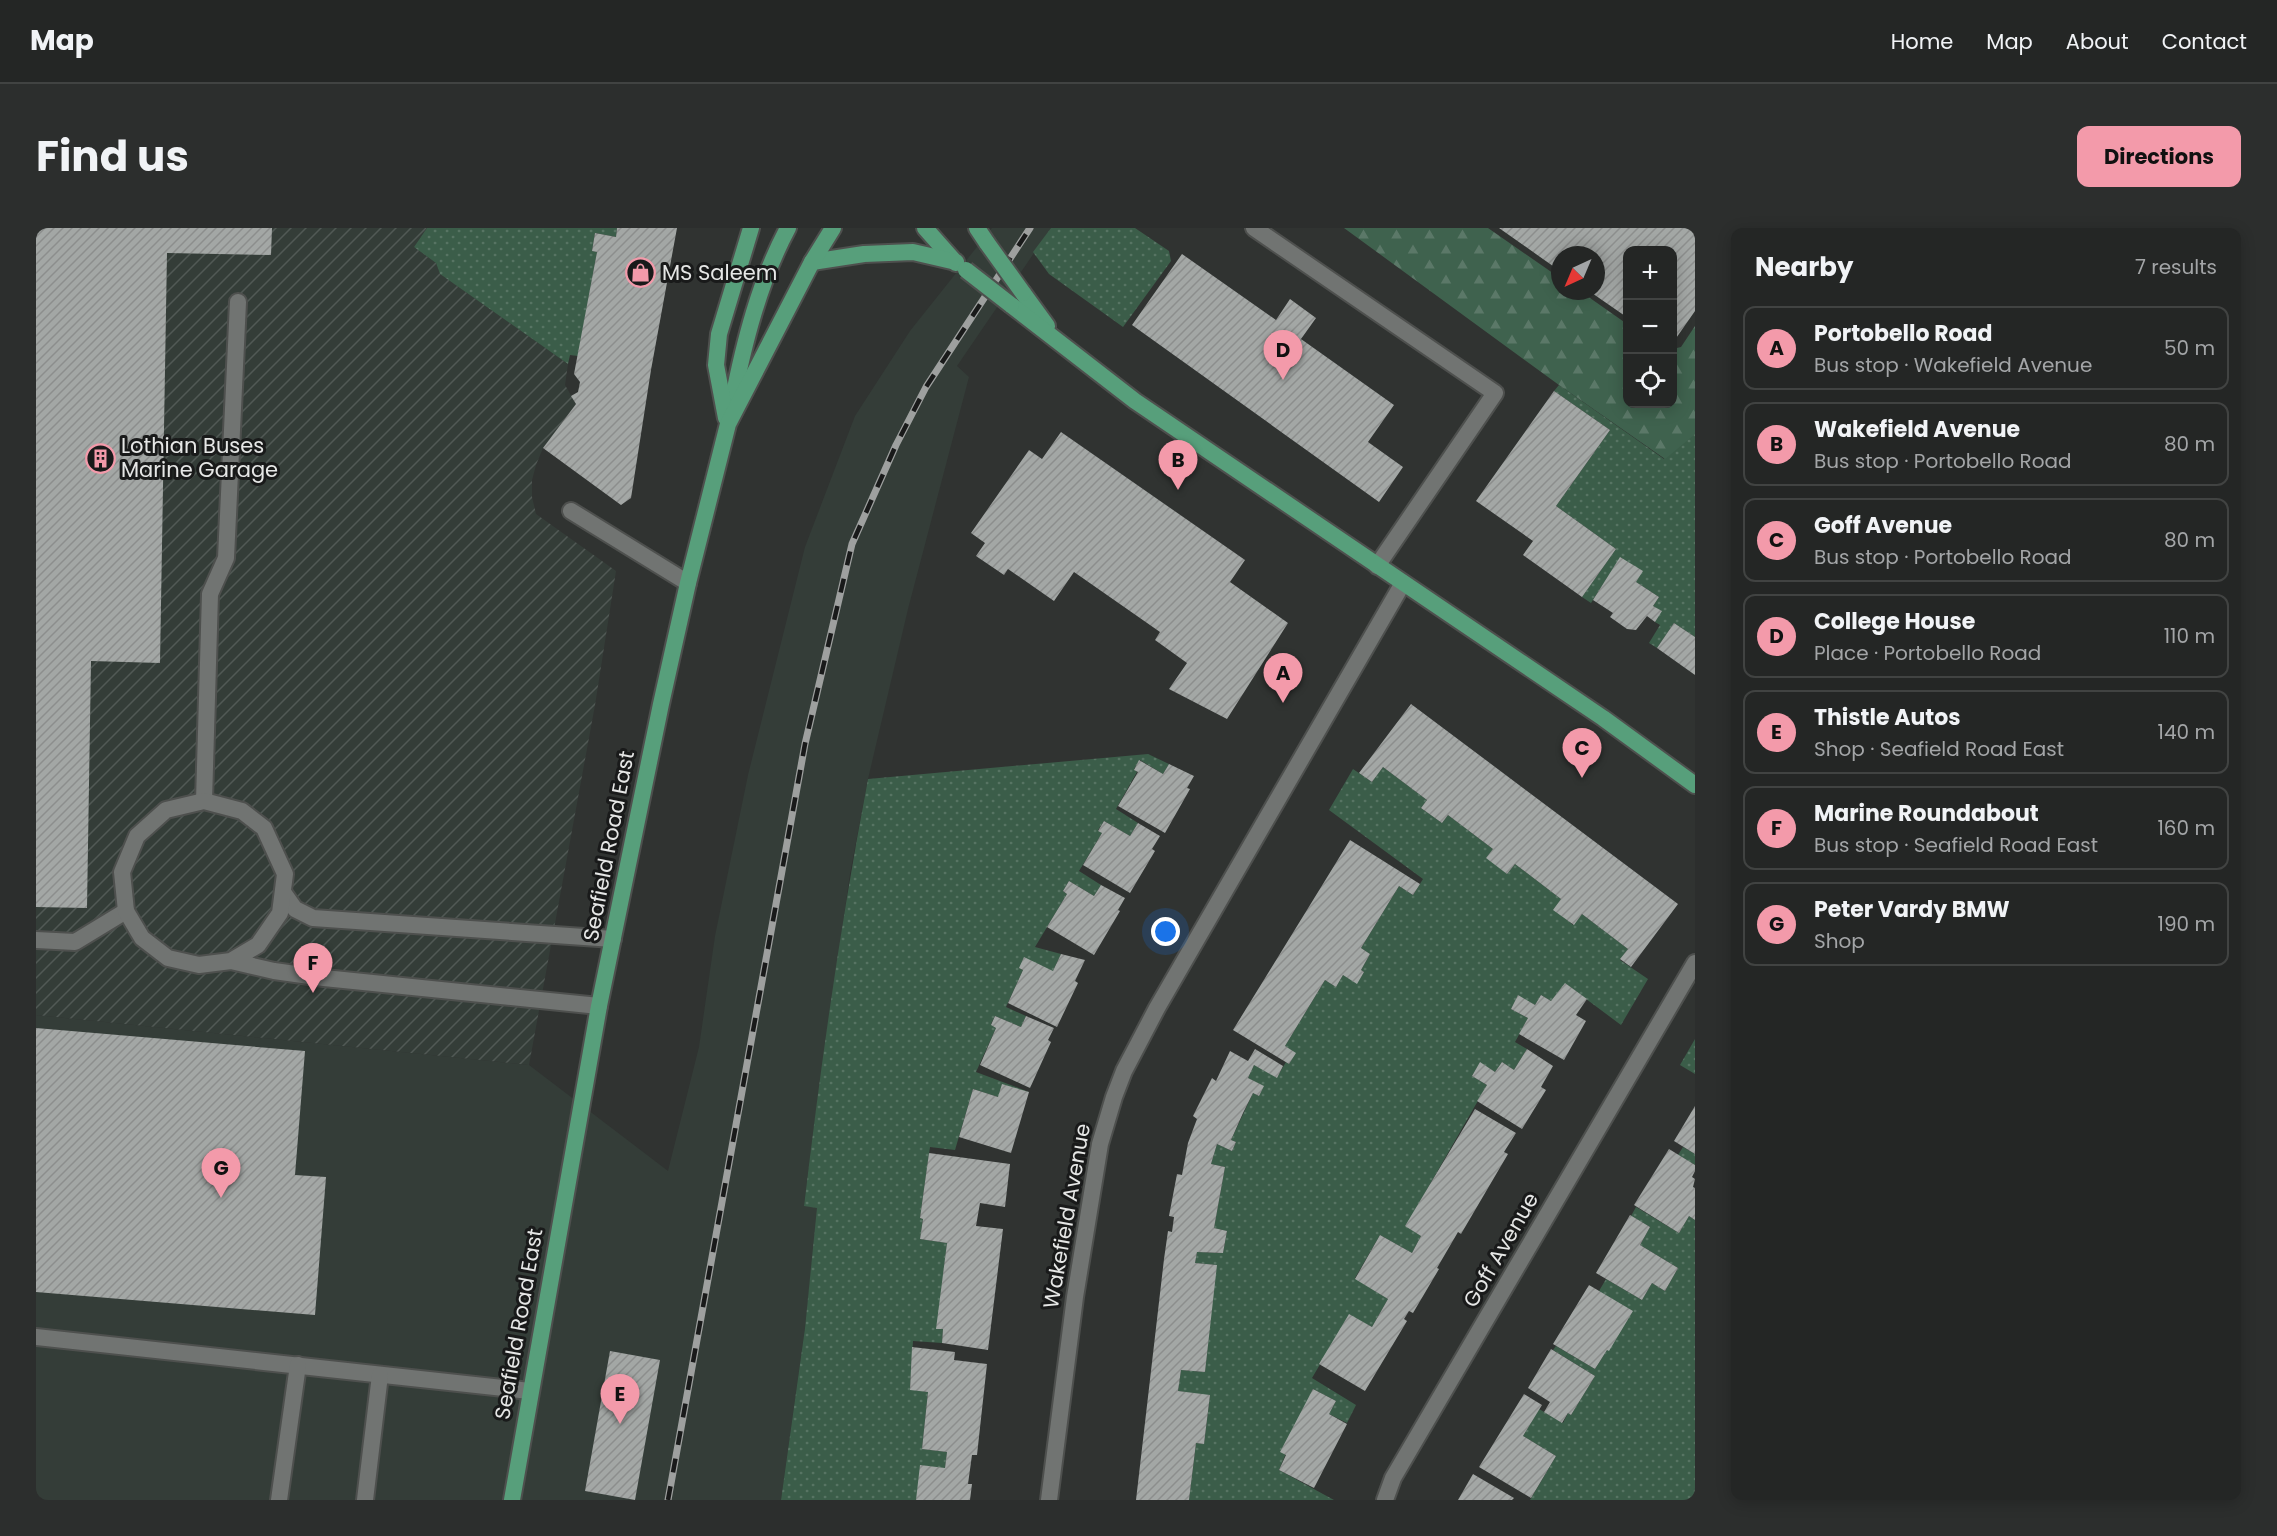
<!DOCTYPE html>
<html lang="en">
<head>
<meta charset="utf-8">
<style>
  body { margin:0; font-family:Poppins,sans-serif; background:#2c2e2d; color:#f1f3f6 }
  .controls { position:absolute; right:18px; top:18px; display:grid; overflow:hidden; border-radius:12px; box-shadow:0 3px 15px #0003 }
  .controls button { width:54px; height:54px; display:grid; place-items:center; padding:0; border:0; border-bottom:2px solid #414342; background:#242625; color:#f1f3f6; font:30px sans-serif }
  .compass { position:absolute; left:1515px; top:18px; width:54px; height:54px; border-radius:50%; background:#242625; box-shadow:0 3px 15px #0003; rotate:224deg }
  .you { position:absolute; left:1130px; top:704px; width:21px; height:21px; margin:-15px; border:4px solid #fff; border-radius:50%; background:#1a73e8; box-shadow:0 0 0 9px #1a73e833 }
  .badge { display:grid; place-items:center; width:39px; height:39px; border-radius:50%; background:#f39aaa; color:#111; font-size:20px; font-weight:700 }
  .pin { position:absolute; translate:-50% -50px; filter:drop-shadow(0 2px 3px #0008) }
  .pin::after { content:''; position:absolute; top:32px; width:21px; height:18px; background:inherit; clip-path:polygon(0 0,100% 0,50% 100%) }
  .list { margin:0; padding:0; list-style:none }
  h2 { display:flex; justify-content:space-between; align-items:center; height:78px; margin:0; padding:0 24px; font-size:26px }
  h2 small { font-size:20px; font-weight:400; color:#a3a5a7 }
  .list li { display:grid; grid-template-columns:39px 1fr auto; gap:18px; align-items:center; box-sizing:border-box; height:84px; margin:0 12px 12px; padding:0 12px; border:2px solid #414342; border-radius:12px }
  .list b { display:block; font-size:22px; white-space:nowrap }
  .list p { margin:0; font-size:20px; white-space:nowrap; color:#a3a5a7 }
  .list em { font-size:20px; font-style:normal; color:#a3a5a7 }
  .icon { flex:none; width:33px; height:33px; fill:none; stroke:currentColor; stroke-width:2; stroke-linecap:round; stroke-linejoin:round }
  .map { position:relative; flex:none; width:1659px; height:1272px; overflow:hidden; border-radius:12px }
  header { display:flex; align-items:center; gap:36px; box-sizing:border-box; height:84px; padding:0 30px; background:#242625; border-bottom:2px solid #414342 }
  header strong { font-size:28px }
  nav { display:flex; gap:33px; margin-inline-start:auto; font-size:21px }
  .intro { display:flex; align-items:center; justify-content:space-between; box-sizing:border-box; height:144px; padding:0 36px }
  h1 { margin:0; font-size:42px }
  .button { padding:15px 27px; border-radius:12px; background:#f39aaa; color:#111; font-size:21px; font-weight:700 }
  main { display:flex; gap:36px; padding:0 36px }
  aside { flex:1; background:#242625; border-radius:12px; box-shadow:0 3px 15px #0003 }
  .map>svg:first-child { display:block }
</style>
</head>
<body>
<header>
<strong>Map</strong>
<nav><a>Home</a><a>Map</a><a>About</a><a>Contact</a></nav>
</header>
<div class="intro"><h1>Find us</h1><a class="button">Directions</a></div>
<main>
<div class="map">
<svg width="1659" height="1272" viewBox="0 0 1659 1272">
  <defs>
    <pattern id="industrial-furrows" width="10" height="10" patternUnits="userSpaceOnUse" patternTransform="scale(1.5)"><rect width="10" height="10" fill="#343d38"/><path d="M-1 1l2-2M0 10L10 0M9 11l2-2" fill="none" stroke="#515955"/></pattern>
    <pattern id="grass-dots" width="8" height="8" patternUnits="userSpaceOnUse" patternTransform="scale(1.5)"><rect width="8" height="8" fill="#3b5d49"/><path d="M2 2h.1M6 6h.1" fill="none" stroke="#577463" stroke-width="1.8" stroke-linecap="round"/></pattern>
    <pattern id="forest-firs" width="22" height="20" patternUnits="userSpaceOnUse" patternTransform="scale(1.5)"><rect width="22" height="20" fill="#3f624e"/><path d="M5 1l3.5 6h-7zM16 11l3.5 6h-7z" fill="#5b7868"/></pattern>
    <pattern id="building-hatch" width="6" height="6" patternUnits="userSpaceOnUse" patternTransform="scale(1.5)"><rect width="6" height="6" fill="#a3a7a5"/><path d="M-1 1l2-2M0 6l6-6M5 7l2-2" fill="none" stroke="#8c8e8d"/></pattern>
  </defs>
  <rect width="100%" height="100%" fill="#303331"/>
  <path fill="#343d38" d="M 956,0 L 1015,0 L 921,138 L 933,149 L 872,381 L 832,551 L 814,646 L 777,905 L 768,977 L 782,979 L 769,1100 L 745,1272 L 0,1272 L 0,787 L 493,837 L 632,943 L 663,819 L 679,708 L 712,547 L 769,319 L 819,188 L 874,103 Z"/>
  <path fill="url(#industrial-furrows)" d="M 0,0 L 391,0 L 378,19 L 400,35 L 404,46 L 532,136 L 529,157 L 540,176 L 507,220 L 500,237 L 496,252 L 496,269 L 500,286 L 580,343 L 559,477 L 493,837 L 0,787 Z"/>
  <g fill="url(#grass-dots)">
    <path d="M 391,0 L 581,0 L 580,9 L 559,5 L 556,23 L 561,24 L 542,128 L 534,127 L 532,136 L 404,46 L 400,35 L 378,19 Z"/>
    <path d="M 1015,0 L 1099,0 L 1133,23 L 1135,33 L 1087,99 L 1013,46 L 997,24 Z"/>
    <path d="M 1523,157 L 1628,231 L 1659,182 L 1659,409 L 1638,395 L 1621,420 L 1613,415 L 1624,397 L 1619,394 L 1625,383 L 1617,378 L 1623,369 L 1600,354 L 1584,330 L 1555,375 L 1546,369 L 1580,321 L 1520,278 L 1574,202 L 1518,163 Z"/>
    <path d="M 1112,526 L 1133,536 L 1127,546 L 1104,532 L 1098,541 L 1101,544 L 1080,581 L 1102,595 L 1094,608 L 1068,593 L 1062,602 L 1066,605 L 1043,643 L 1065,657 L 1058,668 L 1033,653 L 1027,663 L 1031,666 L 999,719 L 1025,726 L 1017,743 L 983,740 L 987,742 L 970,779 L 990,788 L 985,799 L 959,788 L 955,796 L 960,800 L 940,844 L 993,864 L 962,869 L 937,861 L 919,922 L 894,919 L 884,990 L 887,991 L 884,1011 L 911,1015 L 901,1101 L 907,1101 L 906,1115 L 877,1113 L 874,1161 L 892,1164 L 886,1221 L 911,1224 L 909,1240 L 880,1272 L 745,1272 L 769,1100 L 781,980 L 768,978 C 785,835 805,692 832,551 Z"/>
    <path d="M 1347,539 L 1391,572 L 1385,580 L 1406,595 L 1412,587 L 1457,621 L 1471,646 L 1479,636 L 1525,671 L 1527,688 L 1537,697 L 1546,686 L 1592,721 L 1584,732 L 1612,751 L 1585,797 L 1530,756 L 1515,773 L 1505,767 L 1499,777 L 1482,768 L 1475,781 L 1492,790 L 1479,814 L 1491,821 L 1478,842 L 1466,834 L 1459,844 L 1444,835 L 1436,848 L 1451,857 L 1370,998 L 1385,1008 L 1376,1025 L 1344,1007 L 1319,1050 L 1352,1071 L 1336,1099 L 1313,1087 L 1276,1150 L 1320,1177 L 1311,1195 L 1293,1186 L 1300,1173 L 1277,1161 L 1243,1242 L 1298,1272 L 1153,1272 L 1160,1215 L 1168,1216 L 1174,1168 L 1142,1163 L 1145,1142 L 1169,1144 L 1180,1037 L 1159,1035 L 1161,1024 L 1187,1025 L 1191,1003 L 1178,1000 L 1189,939 L 1175,936 L 1181,916 L 1196,923 L 1200,914 L 1195,912 L 1217,865 L 1223,868 L 1227,858 L 1212,850 L 1218,837 L 1241,849 L 1250,834 L 1253,836 L 1259,825 L 1249,818 L 1289,752 L 1300,759 L 1307,747 L 1321,755 L 1328,744 L 1325,742 L 1334,726 L 1325,720 L 1363,658 L 1377,667 L 1387,651 L 1293,582 L 1317,541 L 1336,554 Z"/>
    <path d="M 1659,811 L 1659,846 L 1644,837 Z"/>
    <path d="M 1647,919 L 1659,926 L 1659,937 L 1642,927 Z"/>
    <path d="M 1600,979 L 1643,1005 L 1653,988 L 1659,992 L 1659,1272 L 1494,1272 L 1520,1228 L 1487,1208 L 1503,1181 L 1527,1195 L 1532,1185 L 1535,1187 L 1559,1148 L 1517,1122 L 1520,1118 L 1559,1141 L 1571,1122 L 1563,1063 L 1570,1051 L 1606,1072 L 1616,1055 L 1629,1063 L 1642,1040 L 1604,1017 L 1614,999 L 1595,988 Z"/>
  </g>
  <path fill="url(#forest-firs)" d="M 1308,0 L 1452,0 L 1524,50 L 1524,63 L 1544,63 L 1591,96 L 1592,176 L 1636,176 L 1637,121 L 1645,119 L 1659,98 L 1659,206 L 1629,231 L 1523,157 Z"/>
  <g fill="url(#building-hatch)">
    <path d="M 0,0 L 236,0 L 235,27 L 131,25 L 124,435 L 55,433 L 51,680 L 0,679 Z"/>
    <path d="M 581,0 L 641,0 L 615,142 L 595,270 L 585,277 L 507,220 L 540,176 L 535,168 L 542,164 L 544,154 L 538,146 L 561,24 L 556,23 L 559,5 L 580,9 Z"/>
    <path d="M 1463,0 L 1656,0 L 1659,2 L 1659,83 L 1636,116 L 1636,22 L 1592,22 L 1592,90 L 1553,63 L 1560,63 L 1560,27 L 1524,27 L 1524,43 Z"/>
    <path d="M 1146,26 L 1240,92 L 1254,71 L 1280,90 L 1265,111 L 1358,177 L 1332,214 L 1367,239 L 1343,274 L 1096,97 Z"/>
    <path d="M 1518,163 L 1574,202 L 1520,278 L 1580,321 L 1546,369 L 1487,327 L 1497,313 L 1440,273 Z"/>
    <path d="M 1025,204 L 1209,332 L 1194,354 L 1252,395 L 1191,491 L 1133,461 L 1151,435 L 1119,412 L 1124,404 L 1038,344 L 1018,373 L 972,341 L 968,347 L 940,328 L 949,315 L 935,305 L 993,222 L 1006,231 Z"/>
    <path d="M 1584,329 L 1607,343 L 1600,354 L 1623,369 L 1617,378 L 1626,383 L 1619,394 L 1611,388 L 1600,402 L 1591,401 L 1574,389 L 1577,385 L 1557,372 Z"/>
    <path d="M 1638,395 L 1659,409 L 1659,447 L 1621,420 Z"/>
    <path d="M 1375,476 L 1642,676 L 1595,739 L 1584,731 L 1592,721 L 1546,686 L 1538,697 L 1517,682 L 1525,671 L 1479,636 L 1471,646 L 1450,630 L 1457,621 L 1412,587 L 1406,595 L 1385,580 L 1391,572 L 1347,539 L 1336,554 L 1323,545 Z"/>
    <path d="M 1103,532 L 1127,546 L 1133,536 L 1158,548 L 1151,560 L 1154,561 L 1129,605 L 1082,578 L 1102,544 L 1098,542 Z"/>
    <path d="M 1068,593 L 1094,608 L 1102,595 L 1124,608 L 1116,621 L 1119,623 L 1094,665 L 1047,637 L 1066,605 L 1062,603 Z"/>
    <path d="M 1314,612 L 1384,656 L 1377,667 L 1363,658 L 1325,720 L 1334,726 L 1325,742 L 1328,744 L 1321,756 L 1307,747 L 1300,759 L 1289,752 L 1249,818 L 1260,825 L 1253,836 L 1197,802 Z"/>
    <path d="M 1033,653 L 1058,668 L 1065,657 L 1089,670 L 1082,682 L 1084,683 L 1058,727 L 1011,699 L 1031,666 L 1027,663 Z"/>
    <path d="M 1025,726 L 1049,732 L 1039,753 L 1042,755 L 1021,799 L 972,775 L 987,742 L 983,740 L 988,729 L 1017,743 Z"/>
    <path d="M 1529,755 L 1551,771 L 1540,787 L 1550,793 L 1528,832 L 1483,806 L 1492,790 L 1475,781 L 1482,767 L 1499,777 L 1505,767 L 1515,773 Z"/>
    <path d="M 959,788 L 985,799 L 990,788 L 1018,800 L 1012,812 L 1015,814 L 994,860 L 944,837 L 960,800 L 955,797 Z"/>
    <path d="M 0,800 L 269,823 L 259,947 L 290,949 L 279,1087 L 0,1064 Z"/>
    <path d="M 1219,821 L 1247,838 L 1241,850 L 1218,837 L 1212,850 L 1228,858 L 1223,868 L 1217,865 L 1207,885 L 1195,912 L 1200,914 L 1196,923 L 1181,916 L 1175,936 L 1189,939 L 1178,1000 L 1191,1003 L 1187,1025 L 1161,1024 L 1159,1035 L 1181,1037 L 1169,1144 L 1145,1142 L 1142,1163 L 1174,1167 L 1168,1216 L 1160,1215 L 1153,1272 L 1100,1272 L 1128,1031 L 1132,1003 L 1136,1004 L 1138,989 L 1133,988 L 1141,946 L 1146,947 L 1152,915 L 1161,891 L 1157,888 L 1176,850 L 1180,853 L 1194,823 L 1212,833 Z"/>
    <path d="M 1491,821 L 1517,838 L 1505,859 L 1510,862 L 1486,901 L 1441,873 L 1451,857 L 1436,848 L 1444,834 L 1459,844 L 1466,834 L 1478,842 Z"/>
    <path d="M 966,856 L 993,864 L 975,925 L 923,909 L 937,861 L 962,869 Z"/>
    <path d="M 1659,878 L 1659,926 L 1638,913 Z"/>
    <path d="M 1439,881 L 1480,905 L 1468,924 L 1472,926 L 1425,1006 L 1422,1004 L 1401,1040 L 1403,1041 L 1377,1085 L 1373,1083 L 1368,1091 L 1371,1093 L 1329,1163 L 1283,1136 L 1313,1086 L 1336,1099 L 1352,1071 L 1319,1051 L 1344,1007 L 1376,1025 L 1385,1008 L 1369,998 Z"/>
    <path d="M 1633,921 L 1659,937 L 1659,943 L 1656,949 L 1659,951 L 1657,959 L 1659,960 L 1659,992 L 1653,988 L 1643,1005 L 1598,977 Z"/>
    <path d="M 893,925 L 974,936 L 969,979 L 944,975 L 940,998 L 967,1001 L 952,1122 L 906,1115 L 907,1101 L 900,1101 L 911,1015 L 884,1011 L 887,991 L 884,990 Z"/>
    <path d="M 1594,987 L 1614,999 L 1604,1017 L 1642,1040 L 1629,1063 L 1616,1055 L 1606,1072 L 1560,1045 Z"/>
    <path d="M 1553,1057 L 1597,1083 L 1573,1123 L 1571,1122 L 1559,1141 L 1517,1116 Z"/>
    <path d="M 876,1119 L 919,1124 L 918,1132 L 951,1136 L 941,1227 L 936,1227 L 932,1256 L 936,1256 L 934,1272 L 880,1272 L 884,1237 L 909,1240 L 911,1224 L 886,1221 L 892,1164 L 874,1162 Z"/>
    <path d="M 1515,1121 L 1559,1148 L 1535,1187 L 1532,1185 L 1526,1195 L 1508,1184 L 1514,1174 L 1492,1160 Z"/>
    <path d="M 574,1123 L 624,1132 L 599,1272 L 549,1263 Z"/>
    <path d="M 1277,1161 L 1300,1173 L 1293,1186 L 1311,1196 L 1278,1260 L 1243,1242 L 1250,1227 L 1244,1224 Z"/>
    <path d="M 1488,1166 L 1506,1177 L 1487,1208 L 1520,1228 L 1495,1270 L 1443,1239 Z"/>
    <path d="M 1437,1246 L 1478,1270 L 1476,1272 L 1422,1272 Z"/>
  </g>
  <g fill="none" stroke-linecap="round" stroke-linejoin="round">
    <defs>
      <g id="service">
        <path d="M 1218,0 L 1459,165 L 1341,338"/>
        <path d="M 168,573 L 174,366 L 190,330 L 202,74"/>
        <path d="M 247,664 L 259,681 L 277,690 L 577,711"/>
        <path d="M 0,712 L 39,714 L 90,683"/>
        <path d="M 195,733 L 222,717 L 244,685 L 249,646 L 228,600 L 206,583 L 168,573 L 130,582 L 101,608 L 86,644 L 90,683 L 106,710 L 132,730 L 163,737 L 195,733 L 238,743 L 288,750 L 563,778"/>
        <path d="M 0,1109 L 494,1163"/>
        <path d="M 243,1272 L 262,1137"/>
        <path d="M 329,1272 L 344,1147"/>
      </g>
      <g id="minor">
        <path d="M 535,283 L 652,355"/>
        <path d="M 1349,1272 L 1357,1250 L 1659,735"/>
      </g>
      <path id="tertiary" d="M 1013,1272 L 1039,1069 L 1064,916 L 1078,869 L 1088,843 L 1121,780 L 1367,355"/>
      <g id="primary">
        <path d="M 889,0 L 920,35"/>
        <path d="M 941,0 L 951,15"/>
        <path d="M 776,34 L 828,26 L 877,24 L 920,34"/>
        <path d="M 987,65 L 1011,98"/>
        <path d="M 975,77 L 1099,173 L 1567,490 L 1659,557"/>
        <path d="M 696,175 C 708,115 723,54 752,0"/>
        <path d="M 690,190 L 680,137 L 683,106 L 715,0"/>
        <path d="M 476,1272 L 563,778 L 625,476 L 652,355 L 692,196 L 776,34 L 797,0"/>
      </g>
    </defs>
    <use href="#service" stroke="#4e504e" stroke-width="20"/>
    <use href="#minor" stroke="#4e504e" stroke-width="20"/>
    <use href="#tertiary" stroke="#4e504e" stroke-width="20"/>
    <use href="#primary" stroke="#4e504e" stroke-width="20"/>
    <use href="#service" stroke="#717472" stroke-width="16"/>
    <use href="#minor" stroke="#717472" stroke-width="16"/>
    <use href="#tertiary" stroke="#717472" stroke-width="16"/>
    <use href="#primary" stroke="#579f7b" stroke-width="16"/>
    <defs>
      <path id="rail" d="M 632,1272 L 769,516 L 816,316 L 860,217 L 890,159 L 994,0"/>
    </defs>
    <use href="#rail" stroke="#9ea09f" stroke-width="7"/>
    <use href="#rail" stroke="#191a1a" stroke-width="4.5" stroke-dasharray="14" stroke-linecap="butt"/>
    <defs>
      <g id="primary-bridge">
        <path d="M 951,15 L 987,65"/>
        <path d="M 930,42 L 975,77"/>
      </g>
    </defs>
    <use href="#primary-bridge" stroke="#4e504e" stroke-width="20" stroke-linecap="butt"/>
    <use href="#primary-bridge" stroke="#579f7b" stroke-width="16"/>
  </g>
  <defs>
    <symbol id="shop-ring" viewBox="-11 -11 22 22"><circle r="9.5" fill="#191a1a" stroke="#f39aaa" stroke-width="1.5"/><path d="M-5-2.5h2.3a2.7 3.5 0 0 1 5.4 0H5L5.5 6h-11ZM-1.5-2.5h3a1.5 2.3 0 0 0-3 0Z" fill="#f39aaa"/></symbol>
    <symbol id="building-ring" viewBox="-11 -11 22 22"><circle r="9.5" fill="#191a1a" stroke="#f39aaa" stroke-width="1.5"/><path d="M-4-6H4V6H1V3H-1V6H-4ZM-2.5-4.3h1.7v1.8h-1.7ZM.8-4.3h1.7v1.8H.8ZM-2.5-1h1.7V.8h-1.7ZM.8-1h1.7V.8H.8Z" fill="#f39aaa"/></symbol>
  </defs>
  <g fill-rule="evenodd">
    <use href="#shop-ring" x="588" y="28" width="33" height="33"/>
    <use href="#building-ring" x="48" y="214" width="33" height="33"/>
  </g>
  <g text-anchor="middle" stroke-width="6" stroke-linejoin="round" paint-order="stroke">
    <g font-size="21" fill="#e6e7e6" stroke="#191a1a" text-anchor="start">
      <text x="626" y="52">MS Saleem</text>
      <text x="85" y="225">Lothian Buses<tspan x="85" dy="24">Marine Garage</tspan></text>
    </g>
    <g font-size="21" fill="#e6e7e6" stroke="#191a1a">
      <text transform="translate(573 618) rotate(-79)" y="7">Seafield Road East</text>
      <text transform="translate(1031 988) rotate(-80)" y="7">Wakefield Avenue</text>
      <text transform="translate(1465 1022) rotate(-60)" y="7">Goff Avenue</text>
      <text transform="translate(483 1096) rotate(-80)" y="7">Seafield Road East</text>
    </g>
  </g>
</svg>
<div class="controls">
<button>+</button>
<button>−</button>
<button><svg class="icon" aria-label="locate" viewBox="0 0 24 24"><circle cx="12" cy="12" r="6"/><path d="M12 2v4M12 18v4M2 12h4M18 12h4"/></svg></button>
</div>
<svg class="compass" viewBox="-18 -18 36 36"><path d="M0-13l5 13h-10z" fill="#e53935"/><path d="M0 13l5-13h-10z" fill="#a3a5a7"/></svg>
<div class="you"></div>
<div class="pin badge" style="left:1247px;top:475px">A</div>
<div class="pin badge" style="left:1142px;top:262px">B</div>
<div class="pin badge" style="left:1546px;top:550px">C</div>
<div class="pin badge" style="left:1247px;top:152px">D</div>
<div class="pin badge" style="left:584px;top:1196px">E</div>
<div class="pin badge" style="left:277px;top:765px">F</div>
<div class="pin badge" style="left:185px;top:970px">G</div>
</div>
<aside>
<h2>Nearby<small>7 results</small></h2>
<ul class="list">
<li><span class="badge">A</span><div><b>Portobello Road</b><p>Bus stop · Wakefield Avenue</p></div><em>50 m</em></li>
<li><span class="badge">B</span><div><b>Wakefield Avenue</b><p>Bus stop · Portobello Road</p></div><em>80 m</em></li>
<li><span class="badge">C</span><div><b>Goff Avenue</b><p>Bus stop · Portobello Road</p></div><em>80 m</em></li>
<li><span class="badge">D</span><div><b>College House</b><p>Place · Portobello Road</p></div><em>110 m</em></li>
<li><span class="badge">E</span><div><b>Thistle Autos</b><p>Shop · Seafield Road East</p></div><em>140 m</em></li>
<li><span class="badge">F</span><div><b>Marine Roundabout</b><p>Bus stop · Seafield Road East</p></div><em>160 m</em></li>
<li><span class="badge">G</span><div><b>Peter Vardy BMW</b><p>Shop</p></div><em>190 m</em></li>
</ul>
</aside>
</main>
</body>
</html>
